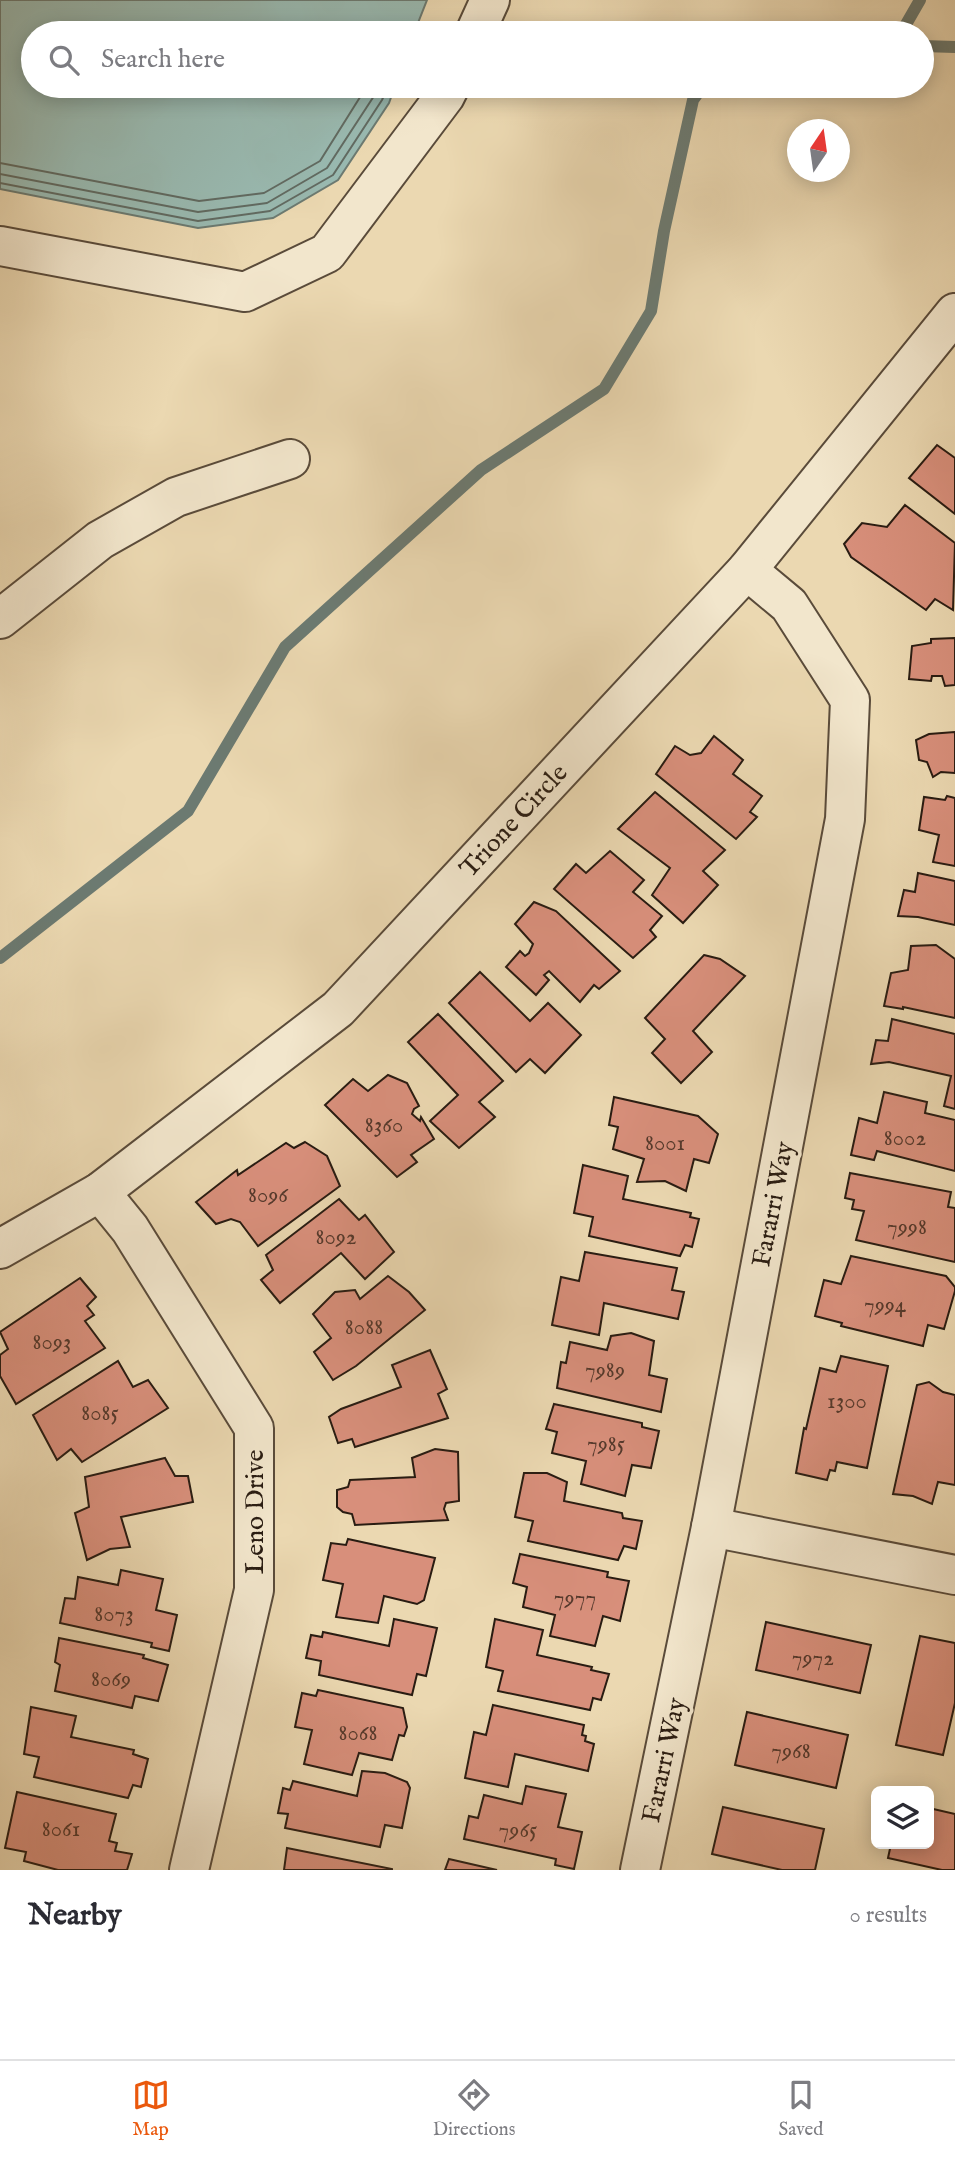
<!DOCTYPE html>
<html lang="en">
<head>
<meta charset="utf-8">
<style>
  body { margin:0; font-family:"IM FELL English",serif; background:#f2f2f3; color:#2b2b33 }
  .controls { position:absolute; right:21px; bottom:21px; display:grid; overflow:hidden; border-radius:10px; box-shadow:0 4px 18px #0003 }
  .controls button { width:63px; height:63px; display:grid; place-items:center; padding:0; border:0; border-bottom:2px solid #e1e1e2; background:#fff; color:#2b2b33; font:35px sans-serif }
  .compass { position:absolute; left:787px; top:119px; width:63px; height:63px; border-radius:50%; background:#fff; box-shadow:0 4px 18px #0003; rotate:13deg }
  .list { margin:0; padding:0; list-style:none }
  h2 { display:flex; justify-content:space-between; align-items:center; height:91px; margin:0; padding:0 28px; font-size:30px }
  h2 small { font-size:23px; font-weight:400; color:#7c7c81 }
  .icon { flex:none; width:38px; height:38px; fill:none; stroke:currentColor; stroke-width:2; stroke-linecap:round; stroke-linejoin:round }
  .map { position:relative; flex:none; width:955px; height:1870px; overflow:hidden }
  .search { position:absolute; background:#fff; box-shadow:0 4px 18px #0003; left:21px; right:21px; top:21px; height:77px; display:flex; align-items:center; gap:18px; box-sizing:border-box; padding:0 24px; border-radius:38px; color:#7c7c81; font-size:26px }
  .sheet { height:189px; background:#fff }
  nav { display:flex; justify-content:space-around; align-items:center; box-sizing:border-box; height:98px; border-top:2px solid #e1e1e2; background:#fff; font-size:19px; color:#7c7c81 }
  nav a { display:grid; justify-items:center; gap:4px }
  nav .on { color:#ea580c }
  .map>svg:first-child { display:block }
</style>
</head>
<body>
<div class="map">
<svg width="955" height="1870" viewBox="0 0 955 1870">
  <rect width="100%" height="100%" fill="#ebd8b1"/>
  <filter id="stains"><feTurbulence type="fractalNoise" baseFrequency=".00286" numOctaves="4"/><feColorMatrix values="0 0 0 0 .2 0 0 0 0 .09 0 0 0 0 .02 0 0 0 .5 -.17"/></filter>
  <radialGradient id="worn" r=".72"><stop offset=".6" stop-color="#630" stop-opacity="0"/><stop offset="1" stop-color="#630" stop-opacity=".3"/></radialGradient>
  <path fill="#99b9b0" stroke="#6c7a71" stroke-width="2" d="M 0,0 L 427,0 L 414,33 L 33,33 L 33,86 L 395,86 L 389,103 L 338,180 L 273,218 L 198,228 L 0,189 Z"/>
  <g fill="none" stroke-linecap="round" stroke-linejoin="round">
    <g stroke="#616a61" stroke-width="2">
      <path d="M 0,163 L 199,201 L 264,193 L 320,161 L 367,86"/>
      <path d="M 0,174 L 198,212 L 267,203 L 327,168 L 374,96 L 378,86"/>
      <path d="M 0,183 L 198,221 L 270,211 L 333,175 L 382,100 L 388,86"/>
    </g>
    <g stroke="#6c7a71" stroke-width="12">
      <path d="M 796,33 L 802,31 L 819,33"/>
      <path d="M 901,33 L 920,0"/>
      <path d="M 922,46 L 955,47"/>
      <path d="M 0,958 L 188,811 L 285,647 L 481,470 L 604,389 L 651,311 L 664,231 L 693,100 L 703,86"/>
    </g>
  </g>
  <g fill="#d88f7b" stroke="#291c12" stroke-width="2">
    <path d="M 937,445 L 955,458 L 955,514 L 909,478 Z"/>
    <path d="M 905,505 L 955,543 L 953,610 L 935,599 L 926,610 L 851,557 L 844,544 L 862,523 L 887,527 Z"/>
    <path d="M 955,638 L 955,685 L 945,686 L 942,676 L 932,676 L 931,681 L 909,679 L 912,646 L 931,643 L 931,639 Z"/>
    <path d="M 955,732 L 955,773 L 941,772 L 933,777 L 927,762 L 919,760 L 916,740 L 929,734 Z"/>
    <path d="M 714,736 L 743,760 L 733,774 L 762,796 L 750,812 L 757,817 L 736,839 L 656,774 L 675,746 L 690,755 L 701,753 Z"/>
    <path d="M 655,792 L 725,850 L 703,871 L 718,885 L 683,923 L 652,895 L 670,868 L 618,829 Z"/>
    <path d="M 947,796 L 955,798 L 955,866 L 933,862 L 939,835 L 919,830 L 924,797 L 945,800 Z"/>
    <path d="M 610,851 L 644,880 L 633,892 L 662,916 L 650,930 L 656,937 L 633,958 L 554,889 L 576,864 L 586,873 Z"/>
    <path d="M 918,873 L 955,881 L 955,925 L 918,917 L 898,916 L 904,890 L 915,892 Z"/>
    <path d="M 534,902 L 556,911 L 620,971 L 599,989 L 594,985 L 580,1002 L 549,971 L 544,975 L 549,980 L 536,995 L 506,967 L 520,951 L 525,956 L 529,953 L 533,944 L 515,924 Z"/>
    <path d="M 936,945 L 955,959 L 955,1018 L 903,1007 L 903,1009 L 884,1006 L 891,973 L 908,970 L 911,946 Z"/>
    <path d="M 704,955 L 720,959 L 745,976 L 693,1031 L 712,1052 L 681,1083 L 652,1053 L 665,1039 L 645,1018 Z"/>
    <path d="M 480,972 L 530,1021 L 548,1003 L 581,1035 L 545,1073 L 530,1059 L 516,1072 L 449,1003 Z"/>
    <path d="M 438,1014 L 503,1081 L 479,1102 L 495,1117 L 459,1148 L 430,1121 L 458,1095 L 408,1042 Z"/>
    <path d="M 892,1019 L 955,1034 L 955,1109 L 944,1106 L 951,1076 L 889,1062 L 871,1064 L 876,1040 L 888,1041 Z"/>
    <path d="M 388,1075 L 407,1083 L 419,1106 L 414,1109 L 412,1114 L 420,1121 L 421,1117 L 434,1139 L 411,1155 L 417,1162 L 397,1177 L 325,1105 L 353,1079 L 368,1091 Z"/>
    <path d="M 884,1092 L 927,1102 L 925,1113 L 955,1120 L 955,1171 L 877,1151 L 874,1160 L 851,1155 L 859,1118 L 877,1123 Z"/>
    <path d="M 614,1097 L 698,1116 L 718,1134 L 709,1163 L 694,1159 L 686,1191 L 665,1181 L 637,1182 L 644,1159 L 613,1149 L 618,1127 L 609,1125 Z"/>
    <path d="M 305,1142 L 327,1156 L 340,1186 L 258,1246 L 240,1222 L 231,1219 L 216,1224 L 196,1202 L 237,1170 L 238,1175 L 286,1143 L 294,1148 Z"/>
    <path d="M 583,1165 L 628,1176 L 623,1199 L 691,1213 L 690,1217 L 699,1219 L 692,1247 L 685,1245 L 680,1256 L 589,1236 L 593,1217 L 574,1213 Z"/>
    <path d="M 850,1173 L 951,1192 L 948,1207 L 955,1208 L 955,1262 L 856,1240 L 864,1211 L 852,1209 L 854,1200 L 845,1198 Z"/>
    <path d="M 339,1199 L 359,1220 L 365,1215 L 394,1252 L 365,1279 L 341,1253 L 280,1303 L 261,1280 L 273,1270 L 266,1255 Z"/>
    <path d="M 585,1252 L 677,1268 L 672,1290 L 684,1292 L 678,1319 L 604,1303 L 599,1335 L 552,1325 L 561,1277 L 579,1281 Z"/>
    <path d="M 851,1256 L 946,1276 L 955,1287 L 955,1291 L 944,1329 L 928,1325 L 923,1346 L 841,1326 L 842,1323 L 815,1316 L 824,1280 L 841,1284 Z"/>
    <path d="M 388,1276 L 409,1292 L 425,1310 L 356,1366 L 333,1380 L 314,1352 L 331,1338 L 313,1314 L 335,1292 L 355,1290 L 360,1299 Z"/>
    <path d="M 80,1278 L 96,1297 L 87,1306 L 94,1315 L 85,1321 L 105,1348 L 16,1404 L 0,1376 L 0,1355 L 8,1349 L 0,1332 Z"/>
    <path d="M 631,1333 L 654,1341 L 649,1375 L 667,1379 L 661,1412 L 557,1388 L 561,1362 L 566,1363 L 570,1342 L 607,1350 L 611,1336 Z"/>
    <path d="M 430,1350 L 447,1389 L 438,1394 L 448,1418 L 355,1447 L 352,1439 L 338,1443 L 329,1417 L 341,1409 L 401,1387 L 392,1365 Z"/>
    <path d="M 841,1356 L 888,1366 L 867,1468 L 837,1462 L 835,1471 L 830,1470 L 827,1480 L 796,1473 L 804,1428 L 806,1429 L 820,1368 L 836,1372 Z"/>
    <path d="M 118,1361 L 133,1387 L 148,1380 L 168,1408 L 82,1462 L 71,1449 L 57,1460 L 33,1415 Z"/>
    <path d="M 929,1382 L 943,1392 L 955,1395 L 955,1485 L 938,1482 L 932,1504 L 913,1496 L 893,1494 L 917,1385 Z"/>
    <path d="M 554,1404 L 642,1423 L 642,1427 L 659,1431 L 651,1468 L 632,1465 L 625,1496 L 581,1484 L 586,1461 L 552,1453 L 557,1432 L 546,1429 Z"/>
    <path d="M 435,1449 L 458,1452 L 459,1501 L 446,1503 L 444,1509 L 448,1520 L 355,1525 L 352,1514 L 343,1512 L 337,1507 L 337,1490 L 348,1487 L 350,1480 L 415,1477 L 412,1458 Z"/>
    <path d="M 165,1458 L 175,1476 L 188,1476 L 193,1502 L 121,1517 L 130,1547 L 110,1549 L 87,1560 L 75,1513 L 89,1507 L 85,1477 Z"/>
    <path d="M 524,1473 L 547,1473 L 567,1482 L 564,1501 L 622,1513 L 623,1518 L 642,1521 L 636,1549 L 624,1546 L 618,1560 L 528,1541 L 533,1521 L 515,1517 Z"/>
    <path d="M 348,1539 L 435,1558 L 424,1600 L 417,1604 L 384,1596 L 378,1623 L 336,1617 L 343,1584 L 323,1580 L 331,1543 L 346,1545 Z"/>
    <path d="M 520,1554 L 608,1572 L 607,1577 L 629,1581 L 620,1621 L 603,1616 L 595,1646 L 550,1636 L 555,1615 L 523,1607 L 527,1587 L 513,1583 Z"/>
    <path d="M 121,1570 L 163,1579 L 156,1610 L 177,1615 L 169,1651 L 151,1647 L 152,1643 L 60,1623 L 65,1598 L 75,1599 L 78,1577 L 118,1585 Z"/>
    <path d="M 394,1619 L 437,1628 L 426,1676 L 417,1674 L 412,1695 L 319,1675 L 321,1661 L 306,1658 L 311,1635 L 322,1637 L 323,1632 L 389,1646 Z"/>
    <path d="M 495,1619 L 543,1630 L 537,1655 L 592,1667 L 591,1670 L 609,1674 L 601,1700 L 593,1698 L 590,1710 L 498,1691 L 503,1671 L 486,1667 Z"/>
    <path d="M 766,1622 L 871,1645 L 860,1693 L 756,1670 Z"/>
    <path d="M 920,1636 L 955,1643 L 955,1703 L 943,1755 L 896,1745 Z"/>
    <path d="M 59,1638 L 144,1655 L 143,1658 L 168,1665 L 158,1701 L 135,1696 L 132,1708 L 55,1691 L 60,1665 L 55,1662 Z"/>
    <path d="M 318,1690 L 403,1708 L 407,1727 L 404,1736 L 399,1735 L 392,1760 L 359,1753 L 352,1775 L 304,1764 L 312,1730 L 295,1727 L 302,1693 L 316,1696 Z"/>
    <path d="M 493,1705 L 584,1725 L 582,1735 L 586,1736 L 585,1741 L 594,1744 L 588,1771 L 515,1754 L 508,1787 L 465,1778 L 474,1732 L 486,1735 Z"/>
    <path d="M 31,1707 L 76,1716 L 71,1737 L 134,1750 L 133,1754 L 148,1759 L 141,1787 L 133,1785 L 128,1798 L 34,1777 L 39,1757 L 24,1754 Z"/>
    <path d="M 747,1712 L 848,1735 L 836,1788 L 735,1765 Z"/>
    <path d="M 362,1771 L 385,1773 L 407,1782 L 410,1788 L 402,1828 L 385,1825 L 380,1847 L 285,1828 L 288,1814 L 278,1813 L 283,1788 L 290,1790 L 293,1781 L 357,1796 Z"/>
    <path d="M 526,1786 L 566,1794 L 558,1827 L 582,1832 L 574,1869 L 555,1865 L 556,1859 L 464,1839 L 469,1816 L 478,1818 L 484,1795 L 522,1804 Z"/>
    <path d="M 17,1792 L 116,1814 L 109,1841 L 117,1843 L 115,1851 L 132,1854 L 127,1870 L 58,1870 L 24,1861 L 26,1852 L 5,1848 Z"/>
    <path d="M 723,1807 L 824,1829 L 815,1870 L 782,1870 L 712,1854 Z"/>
    <path d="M 929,1808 L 955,1814 L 955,1870 L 942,1870 L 888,1858 L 891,1844 L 929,1844 Z"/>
    <path d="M 287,1848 L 392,1869 L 392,1870 L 284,1870 Z"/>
    <path d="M 449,1859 L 497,1870 L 445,1870 Z"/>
  </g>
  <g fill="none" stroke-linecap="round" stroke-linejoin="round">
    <defs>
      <g id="minor">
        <path d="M 475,33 L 490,0"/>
        <path d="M 0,246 L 245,292 L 327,253 L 445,96 L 450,86"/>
        <path d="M 0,619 L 100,540 L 176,497 L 290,459"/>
        <path d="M 100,1192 L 130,1229 L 254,1428 L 254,1590 L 189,1870"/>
        <path d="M 0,1249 L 100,1192 L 338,1009 L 747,570 L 955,313"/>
        <path d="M 711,1527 L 955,1575"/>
        <path d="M 640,1870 L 711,1527 L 845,819 L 850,700 L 789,605 L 747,570"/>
      </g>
    </defs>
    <use href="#minor" stroke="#5a4b3a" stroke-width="42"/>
    <use href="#minor" stroke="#f2e6cc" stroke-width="38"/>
  </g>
  <g text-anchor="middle" stroke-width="7" stroke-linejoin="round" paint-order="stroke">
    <g font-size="23" fill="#55392c">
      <text x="384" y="1132">8360</text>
      <text x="905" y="1145">8002</text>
      <text x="665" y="1150">8001</text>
      <text x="268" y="1202">8096</text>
      <text x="907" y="1234">7998</text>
      <text x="336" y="1244">8092</text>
      <text x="885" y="1312">7994</text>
      <text x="364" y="1334">8088</text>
      <text x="52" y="1349">8093</text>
      <text x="605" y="1377">7989</text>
      <text x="847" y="1408">1300</text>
      <text x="100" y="1420">8085</text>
      <text x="606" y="1451">7985</text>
      <text x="575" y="1605">7977</text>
      <text x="114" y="1621">8073</text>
      <text x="813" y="1665">7972</text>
      <text x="111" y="1686">8069</text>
      <text x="358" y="1740">8068</text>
      <text x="791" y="1758">7968</text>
      <text x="61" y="1836">8061</text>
      <text x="518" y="1837">7965</text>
    </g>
    <g font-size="26" fill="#291c12" stroke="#f2e6cc">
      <text transform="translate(513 820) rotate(-47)" y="9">Trione Circle</text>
      <text transform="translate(772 1204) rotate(-79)" y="9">Fararri Way</text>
      <text transform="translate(254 1512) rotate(-90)" y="9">Leno Drive</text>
      <text transform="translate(663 1760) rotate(-78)" y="9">Fararri Way</text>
    </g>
  </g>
  <rect width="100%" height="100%" filter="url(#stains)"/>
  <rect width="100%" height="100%" fill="url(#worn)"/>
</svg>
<div class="controls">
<button><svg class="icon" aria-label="layers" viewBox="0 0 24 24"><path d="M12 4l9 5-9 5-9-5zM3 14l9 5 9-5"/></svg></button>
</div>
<svg class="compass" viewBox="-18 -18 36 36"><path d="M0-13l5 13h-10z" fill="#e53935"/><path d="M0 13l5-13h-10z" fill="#7c7c81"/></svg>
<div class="search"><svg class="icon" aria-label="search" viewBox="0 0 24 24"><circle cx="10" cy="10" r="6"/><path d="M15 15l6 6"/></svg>Search here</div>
</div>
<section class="sheet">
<h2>Nearby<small>0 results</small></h2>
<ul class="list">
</ul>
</section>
<nav>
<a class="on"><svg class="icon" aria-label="map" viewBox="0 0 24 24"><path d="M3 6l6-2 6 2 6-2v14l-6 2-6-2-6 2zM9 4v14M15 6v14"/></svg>Map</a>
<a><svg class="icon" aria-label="directions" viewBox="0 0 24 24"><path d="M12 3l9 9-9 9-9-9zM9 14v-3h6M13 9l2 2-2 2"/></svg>Directions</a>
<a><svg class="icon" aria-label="saved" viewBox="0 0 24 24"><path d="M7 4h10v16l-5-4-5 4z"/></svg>Saved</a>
</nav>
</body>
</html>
